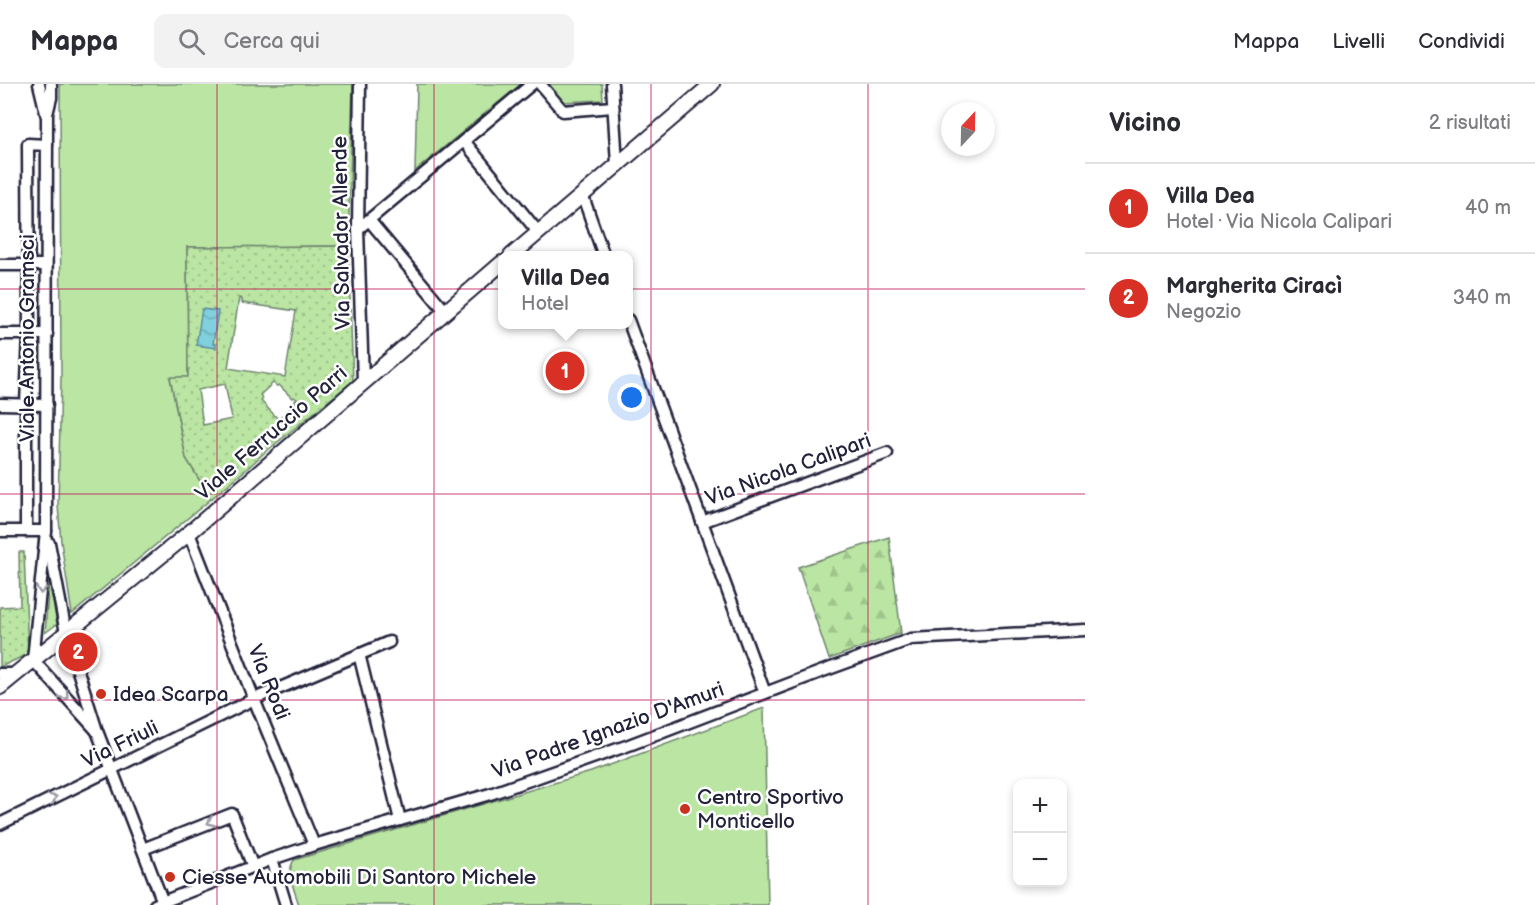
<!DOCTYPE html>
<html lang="it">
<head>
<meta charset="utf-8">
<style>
  body { margin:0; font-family:"Balsamiq Sans",sans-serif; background:#f2f2f3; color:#2b2b33 }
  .controls { position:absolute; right:18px; bottom:18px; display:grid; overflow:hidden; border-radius:12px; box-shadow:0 3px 9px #0003 }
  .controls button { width:54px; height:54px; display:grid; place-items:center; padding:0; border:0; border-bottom:2px solid #e1e1e2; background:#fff; color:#2b2b33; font:30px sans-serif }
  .compass { position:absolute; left:941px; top:18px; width:54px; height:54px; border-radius:50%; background:#fff; box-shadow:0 3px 9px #0003; rotate:22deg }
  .you { position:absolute; left:632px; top:314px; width:21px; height:21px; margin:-15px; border:4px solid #fff; border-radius:50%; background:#1a73e8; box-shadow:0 0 0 9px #1a73e833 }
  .badge { display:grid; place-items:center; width:39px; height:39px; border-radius:50%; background:#d93025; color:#fff; font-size:20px; font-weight:700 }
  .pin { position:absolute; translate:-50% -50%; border:3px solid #fff; box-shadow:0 2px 6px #0006 }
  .popup { position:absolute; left:498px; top:167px; width:135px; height:78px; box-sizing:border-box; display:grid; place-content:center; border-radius:12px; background:#fff; filter:drop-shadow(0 2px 4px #0005); font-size:20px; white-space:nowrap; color:#7c7c81 }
  .popup b { font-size:22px; color:#2b2b33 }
  .popup::after { content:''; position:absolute; left:50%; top:100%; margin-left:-12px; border:12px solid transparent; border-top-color:#fff }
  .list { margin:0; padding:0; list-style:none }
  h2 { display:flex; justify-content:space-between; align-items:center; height:78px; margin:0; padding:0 24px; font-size:26px }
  h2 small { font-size:20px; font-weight:400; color:#7c7c81 }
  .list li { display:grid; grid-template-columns:39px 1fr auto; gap:18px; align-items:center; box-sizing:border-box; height:90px; padding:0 24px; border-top:2px solid #e1e1e2 }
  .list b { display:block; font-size:22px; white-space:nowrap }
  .list p { margin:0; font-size:20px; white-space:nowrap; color:#7c7c81 }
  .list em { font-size:20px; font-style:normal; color:#7c7c81 }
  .icon { flex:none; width:33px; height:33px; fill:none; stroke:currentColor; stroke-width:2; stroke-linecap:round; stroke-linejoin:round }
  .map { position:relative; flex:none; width:1085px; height:821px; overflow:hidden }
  header { display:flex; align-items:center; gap:36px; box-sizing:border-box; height:84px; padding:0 30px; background:#fff; border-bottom:2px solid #e1e1e2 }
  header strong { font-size:28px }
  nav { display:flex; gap:33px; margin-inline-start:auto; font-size:21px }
  .search { width:420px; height:54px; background:#f2f2f3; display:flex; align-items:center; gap:15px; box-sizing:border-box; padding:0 21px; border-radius:12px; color:#7c7c81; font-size:22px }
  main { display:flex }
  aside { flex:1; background:#fff }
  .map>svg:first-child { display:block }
</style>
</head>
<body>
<header>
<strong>Mappa</strong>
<div class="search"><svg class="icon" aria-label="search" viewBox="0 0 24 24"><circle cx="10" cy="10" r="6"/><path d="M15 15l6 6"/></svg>Cerca qui</div>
<nav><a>Mappa</a><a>Livelli</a><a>Condividi</a></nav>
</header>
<main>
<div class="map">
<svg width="1085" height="821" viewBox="0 0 1085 821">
  <defs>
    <pattern id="forest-firs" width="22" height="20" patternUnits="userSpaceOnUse" patternTransform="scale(1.5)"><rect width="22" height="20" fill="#bae5a2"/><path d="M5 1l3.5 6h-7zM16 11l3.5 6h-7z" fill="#a0c48c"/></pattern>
    <pattern id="garden-dots" width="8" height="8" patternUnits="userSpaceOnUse" patternTransform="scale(1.5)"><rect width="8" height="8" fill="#bae5a2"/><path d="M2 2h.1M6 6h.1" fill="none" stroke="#a0c48c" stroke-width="1.8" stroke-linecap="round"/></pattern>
    <pattern id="water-waves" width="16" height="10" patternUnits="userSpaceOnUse" patternTransform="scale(1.5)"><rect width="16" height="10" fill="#81d0dd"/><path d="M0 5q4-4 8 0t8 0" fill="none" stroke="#6fb2bf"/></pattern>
  </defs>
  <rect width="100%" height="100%" fill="#fff"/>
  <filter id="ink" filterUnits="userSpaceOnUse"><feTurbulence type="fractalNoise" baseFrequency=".0167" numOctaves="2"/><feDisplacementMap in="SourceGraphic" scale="12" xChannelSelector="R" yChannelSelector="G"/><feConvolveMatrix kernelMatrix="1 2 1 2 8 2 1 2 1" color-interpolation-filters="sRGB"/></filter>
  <g filter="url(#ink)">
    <g fill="#bae5a2" stroke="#6e846e" stroke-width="1.5">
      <path d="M 60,0 L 353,0 L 348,162 L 187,163 L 188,293 L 170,294 L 186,374 L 211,415 L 72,530 L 61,458 L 58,422 L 61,294 Z"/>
      <path d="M 417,0 L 521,0 L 415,87 Z"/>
      <path d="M 546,0 L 602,0 L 603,16 L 562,18 Z"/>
      <path d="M 49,495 L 57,540 L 45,549 Z"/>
      <path d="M 764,624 L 768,821 L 299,821 C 295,807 285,789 294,776 L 591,688 Z"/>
    </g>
    <path fill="url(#forest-firs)" stroke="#6e846e" stroke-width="1.5" d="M 889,453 L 901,549 L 829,575 L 798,483 Z"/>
    <g fill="url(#garden-dots)" stroke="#6e846e" stroke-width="1.5" fill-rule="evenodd">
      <path d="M 348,162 L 353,297 L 263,370 L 249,383 L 211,415 L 186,374 L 170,293 L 188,293 L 187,163 ZM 239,214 L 242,215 L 242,219 L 296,227 L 285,293 L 228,284 ZM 273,299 L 277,302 L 279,301 L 292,314 L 294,313 L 297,315 L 295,317 L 296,319 L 278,335 L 261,317 L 263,315 L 260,311 ZM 225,300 L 232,335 L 203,341 L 198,306 Z"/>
      <path d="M 19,468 L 24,468 L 28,570 L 0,583 L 0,523 L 20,522 Z"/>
    </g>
    <path fill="url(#water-waves)" stroke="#5b8a9c" stroke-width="1.5" d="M 202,225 L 218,227 L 213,260 L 216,260 L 216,264 L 196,261 Z"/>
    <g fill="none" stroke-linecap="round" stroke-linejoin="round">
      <defs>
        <g id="minor">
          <path d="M 39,0 L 47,33 L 46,447 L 33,576 L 97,647"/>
          <path d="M 360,0 L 358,145 L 363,297"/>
          <path d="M 540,0 L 563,27 L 613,23"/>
          <path d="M 612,0 L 617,80"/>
          <path d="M 47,30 L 51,14 L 51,0"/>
          <path d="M 464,57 L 538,148"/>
          <path d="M 582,110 L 604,172"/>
          <path d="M 369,136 L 446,228"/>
          <path d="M 358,145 L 532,0"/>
          <path d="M 0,181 L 46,181"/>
          <path d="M 628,236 L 765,609"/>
          <path d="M 0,250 L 47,250"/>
          <path d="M 0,320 L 47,321"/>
          <path d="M 702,438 L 887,369"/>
          <path d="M 0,447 L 46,447"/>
          <path d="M 26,447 L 26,320 L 29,250 L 28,60 L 47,61"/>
          <path d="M 189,449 L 254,615 L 314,761"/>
          <path d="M 49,459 L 66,549 L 97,647 L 164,821"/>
          <path d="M 359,570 L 400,736"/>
          <path d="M 0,590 L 17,590"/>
          <path d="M 0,740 L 254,615 L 389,558"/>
          <path d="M 143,765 L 232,730 L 253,783"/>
          <path d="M 272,775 L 286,821"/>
          <path d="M 155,821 L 272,775 L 314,761 L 490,710 L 629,661 L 823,587 L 911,555 L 1085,546"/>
        </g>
        <g id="tertiary">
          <path d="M 511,172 L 712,0"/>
          <path d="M 0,603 L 189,449 L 502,179"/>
        </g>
      </defs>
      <use href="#minor" stroke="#22223b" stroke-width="15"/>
      <use href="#tertiary" stroke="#22223b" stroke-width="18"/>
      <use href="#minor" stroke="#fff" stroke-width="10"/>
      <use href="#tertiary" stroke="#fff" stroke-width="14"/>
    </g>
    <defs><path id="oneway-chevron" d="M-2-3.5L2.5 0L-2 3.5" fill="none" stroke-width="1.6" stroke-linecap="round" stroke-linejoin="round" transform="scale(1.5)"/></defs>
    <g stroke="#9c9ca7">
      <use href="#oneway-chevron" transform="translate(41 506) rotate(96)"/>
      <use href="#oneway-chevron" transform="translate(65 612) rotate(49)"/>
      <use href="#oneway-chevron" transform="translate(53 714) rotate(-26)"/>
      <use href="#oneway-chevron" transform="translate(211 738) rotate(158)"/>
    </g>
  </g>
  <path fill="none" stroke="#c2185b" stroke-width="1.5" stroke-opacity="0.55" d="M 217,0 L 217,821M 434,0 L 434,821M 651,0 L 651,821M 868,0 L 868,821M 0,205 L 1085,205M 0,410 L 1085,410M 0,616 L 1085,616"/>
  <g fill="#c8321e" stroke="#fff" stroke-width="2">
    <circle cx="101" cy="610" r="6"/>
    <circle cx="685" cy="725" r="6"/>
    <circle cx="170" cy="793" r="6"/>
  </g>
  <g text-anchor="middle" stroke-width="5" stroke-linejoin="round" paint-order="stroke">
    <g font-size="21" fill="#22223b" stroke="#fff">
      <text transform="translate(341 149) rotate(-91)" y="7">Via Salvador Allende</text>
      <text transform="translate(27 254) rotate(-90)" y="7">Viale Antonio Gramsci</text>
      <text transform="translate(271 349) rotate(-41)" y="7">Viale Ferruccio Parri</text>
      <text transform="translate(788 385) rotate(-20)" y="7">Via Nicola Calipari</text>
      <text transform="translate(269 598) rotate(68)" y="7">Via Rodi</text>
      <text transform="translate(608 646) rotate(-20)" y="7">Via Padre Ignazio D'Amuri</text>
      <text transform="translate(120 660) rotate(-26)" y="7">Via Friuli</text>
    </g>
    <g font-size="21" fill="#22223b" stroke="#fff" text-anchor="start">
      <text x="113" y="617">Idea Scarpa</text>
      <text x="697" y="720">Centro Sportivo<tspan x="697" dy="24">Monticello</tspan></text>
      <text x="182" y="800">Ciesse Automobili Di Santoro Michele</text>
    </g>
  </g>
</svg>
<div class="controls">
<button>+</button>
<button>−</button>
</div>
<svg class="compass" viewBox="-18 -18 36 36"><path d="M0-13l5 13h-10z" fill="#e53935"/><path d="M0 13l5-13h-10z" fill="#7c7c81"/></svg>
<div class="you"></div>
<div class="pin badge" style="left:565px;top:287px">1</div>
<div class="popup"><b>Villa Dea</b>Hotel</div>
<div class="pin badge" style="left:78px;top:568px">2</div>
</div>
<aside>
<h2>Vicino<small>2 risultati</small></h2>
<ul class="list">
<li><span class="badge">1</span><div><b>Villa Dea</b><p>Hotel · Via Nicola Calipari</p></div><em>40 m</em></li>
<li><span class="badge">2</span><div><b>Margherita Ciracì</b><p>Negozio</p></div><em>340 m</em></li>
</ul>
</aside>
</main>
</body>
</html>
